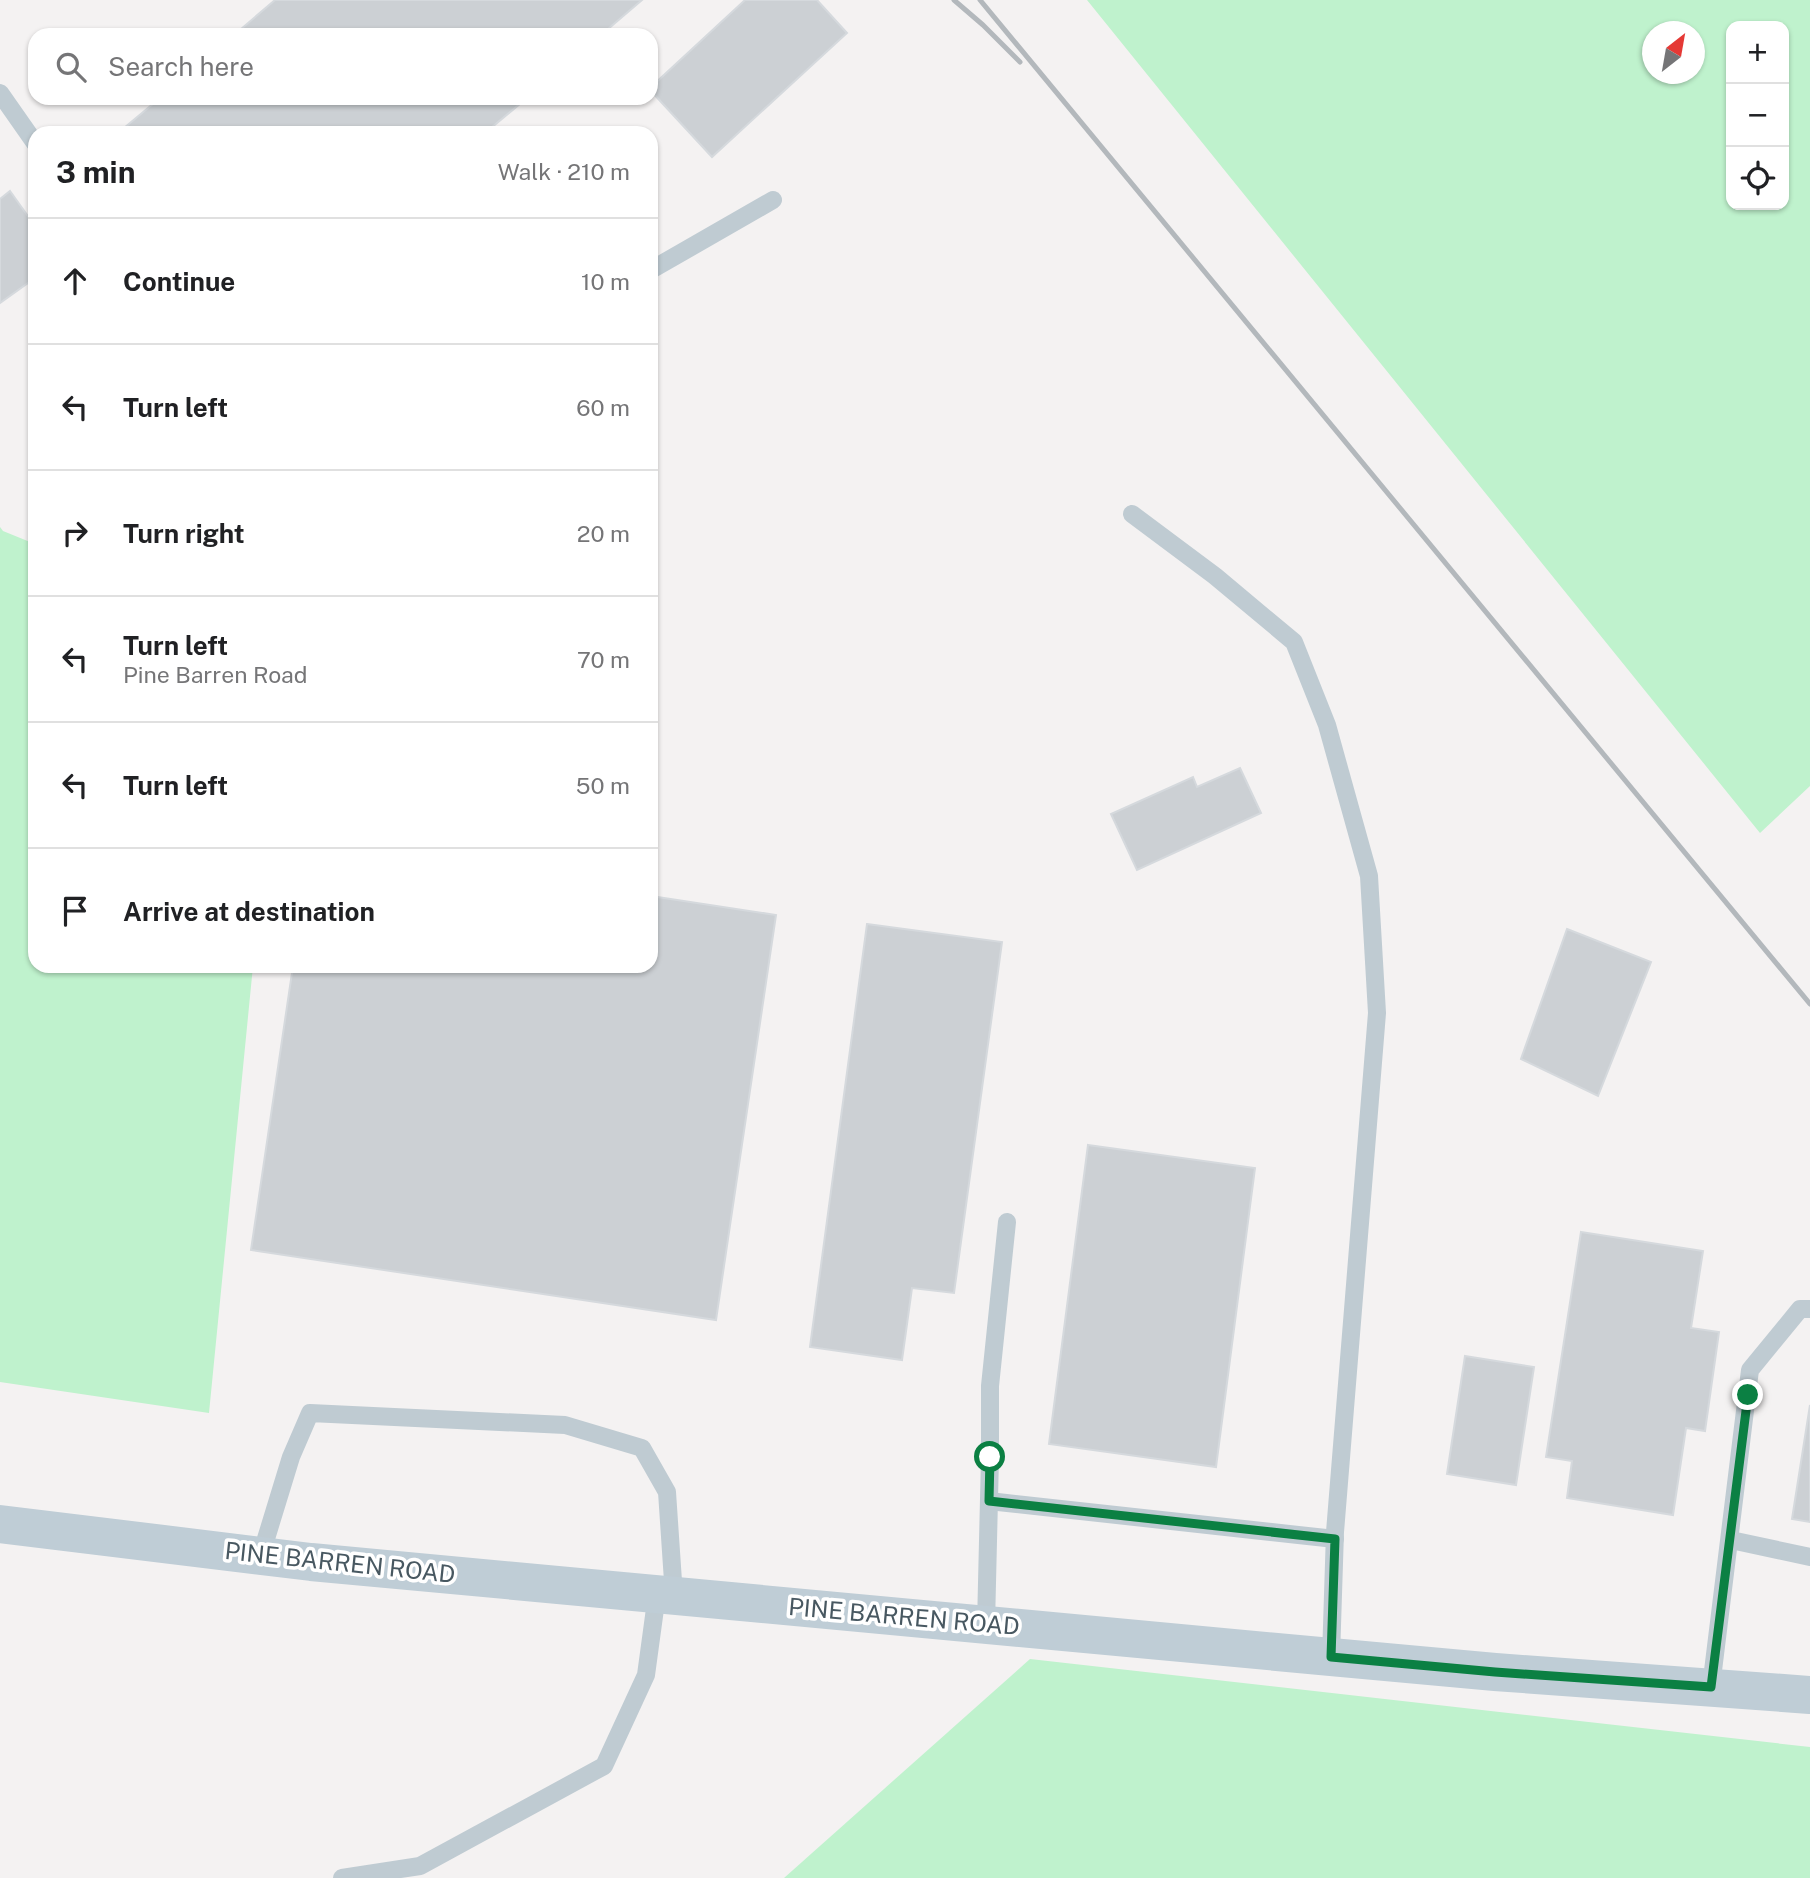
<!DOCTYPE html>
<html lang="en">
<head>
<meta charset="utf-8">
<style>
  body { margin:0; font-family:"Public Sans",sans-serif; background:#f6f6f6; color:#202124 }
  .controls { position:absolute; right:21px; top:21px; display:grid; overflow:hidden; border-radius:14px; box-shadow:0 2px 5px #0004 }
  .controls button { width:63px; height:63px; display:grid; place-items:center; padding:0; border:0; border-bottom:2px solid #e0e0e0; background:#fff; color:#202124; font:35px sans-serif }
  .compass { position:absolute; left:1642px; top:21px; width:63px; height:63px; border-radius:50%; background:#fff; box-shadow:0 2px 5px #0004; rotate:31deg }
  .stop { position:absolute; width:21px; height:21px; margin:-16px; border:5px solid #0b8043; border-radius:50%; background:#fff }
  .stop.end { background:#0b8043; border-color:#fff; box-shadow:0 2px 7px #0008 }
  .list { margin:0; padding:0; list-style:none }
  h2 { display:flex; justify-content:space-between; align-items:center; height:91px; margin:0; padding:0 28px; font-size:30px }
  h2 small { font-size:23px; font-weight:400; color:#757577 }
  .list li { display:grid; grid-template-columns:46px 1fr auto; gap:21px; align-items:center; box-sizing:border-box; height:126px; padding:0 28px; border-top:2px solid #e0e0e0 }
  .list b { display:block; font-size:26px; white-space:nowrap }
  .list p { margin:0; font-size:23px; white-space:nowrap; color:#757577 }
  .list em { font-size:23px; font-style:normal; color:#757577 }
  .icon { flex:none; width:38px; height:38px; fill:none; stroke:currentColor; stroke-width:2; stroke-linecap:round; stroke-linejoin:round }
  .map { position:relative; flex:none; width:1810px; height:1878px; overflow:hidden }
  .search { position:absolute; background:#fff; box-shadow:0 2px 5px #0004; left:28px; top:28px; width:630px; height:77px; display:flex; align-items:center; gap:18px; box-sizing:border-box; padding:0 24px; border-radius:21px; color:#757577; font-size:26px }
  .panel { position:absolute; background:#fff; box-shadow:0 2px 5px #0004; left:28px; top:126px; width:630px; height:847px; border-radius:21px }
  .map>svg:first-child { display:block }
</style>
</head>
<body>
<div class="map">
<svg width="1810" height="1878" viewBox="0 0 1810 1878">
  <rect width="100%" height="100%" fill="#f4f2f2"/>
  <g fill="#bff2cd" fill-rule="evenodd">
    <path d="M 1087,0 L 1810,0 L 1810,786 L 1760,833 ZM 1731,26 L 1784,26 L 1784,205 L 1731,205 ZM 1652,32 L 1694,32 L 1694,74 L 1652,74 Z"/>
    <path d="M 0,527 L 3,531 L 35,544 L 35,966 L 253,966 L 209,1413 L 0,1382 Z"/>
    <path d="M 1030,1659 L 1810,1747 L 1810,1878 L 784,1878 Z"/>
  </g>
  <g fill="#ccd0d4" stroke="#d5d9dd" stroke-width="2">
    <path d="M 275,0 L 642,0 L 601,35 L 234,35 Z"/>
    <path d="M 745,0 L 817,0 L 847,33 L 712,157 L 651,91 L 651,87 Z"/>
    <path d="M 160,98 L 527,98 L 485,133 L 118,133 Z"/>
    <path d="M 10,191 L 35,226 L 35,278 L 0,303 L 0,199 Z"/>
    <path d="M 1240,768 L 1261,813 L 1137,870 L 1111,814 L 1193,777 L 1197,787 Z"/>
    <path d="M 651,896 L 776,915 L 716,1320 L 251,1250 L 293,966 L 651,966 Z"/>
    <path d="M 867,924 L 1002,942 L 954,1293 L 912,1288 L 902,1360 L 810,1347 Z"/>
    <path d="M 1567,929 L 1651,962 L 1598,1096 L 1521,1059 Z"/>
    <path d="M 1088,1145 L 1255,1168 L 1216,1467 L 1049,1444 Z"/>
    <path d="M 1581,1232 L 1703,1251 L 1691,1328 L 1719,1332 L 1705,1431 L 1686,1428 L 1673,1515 L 1567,1498 L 1572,1461 L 1546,1457 Z"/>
    <path d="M 1465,1356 L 1534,1367 L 1516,1485 L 1447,1474 Z"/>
    <path d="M 1810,1405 L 1810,1522 L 1792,1519 Z"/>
  </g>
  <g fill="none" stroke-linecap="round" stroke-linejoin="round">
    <g stroke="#bfcbd2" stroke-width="18">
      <path d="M 0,93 L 35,143"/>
      <path d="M 651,270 L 773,200"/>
      <path d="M 1132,514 L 1215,576 L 1294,642 L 1327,725 L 1369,876 L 1377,1013 L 1335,1532 L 1331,1657"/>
      <path d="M 989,1501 L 1335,1539"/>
      <path d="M 1731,1540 L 1810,1557"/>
      <path d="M 261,1555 L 291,1457 L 310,1413 L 565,1425 L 642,1448 L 667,1492 L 674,1596"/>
      <path d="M 986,1625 L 990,1457 L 990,1386 L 1007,1222"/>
      <path d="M 1711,1687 L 1750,1370 L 1800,1309 L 1810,1309"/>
      <path d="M 342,1878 L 420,1866 L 604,1766 L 646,1675 L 657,1594"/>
    </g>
    <path stroke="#bfcdd6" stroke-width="38" d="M 0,1524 L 311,1562 L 1331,1657 L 1495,1672 L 1810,1695"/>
    <g stroke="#b3b8bc" stroke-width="5">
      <path d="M 954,0 L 983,25 L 1020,62"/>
      <path d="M 980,0 L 1810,1004"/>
    </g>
  </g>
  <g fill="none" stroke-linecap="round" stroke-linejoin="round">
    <path stroke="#0b8043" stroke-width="9" d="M 990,1457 L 989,1501 L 1335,1539 L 1331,1657 L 1495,1672 L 1711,1687 L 1748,1395"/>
  </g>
  <g text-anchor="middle" stroke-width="7" stroke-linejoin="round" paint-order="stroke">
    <g font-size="24" fill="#485861" stroke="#fff">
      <text transform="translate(340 1563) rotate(6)" y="8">PINE BARREN ROAD</text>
      <text transform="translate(904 1617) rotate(5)" y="8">PINE BARREN ROAD</text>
    </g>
  </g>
</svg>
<div class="controls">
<button>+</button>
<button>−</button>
<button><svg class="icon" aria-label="locate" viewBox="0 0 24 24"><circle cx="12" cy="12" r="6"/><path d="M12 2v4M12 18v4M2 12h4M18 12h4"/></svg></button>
</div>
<svg class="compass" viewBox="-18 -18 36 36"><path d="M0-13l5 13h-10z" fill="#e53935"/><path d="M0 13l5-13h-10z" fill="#757577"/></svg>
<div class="stop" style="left:990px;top:1457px"></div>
<div class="stop end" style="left:1748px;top:1395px"></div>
<div class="search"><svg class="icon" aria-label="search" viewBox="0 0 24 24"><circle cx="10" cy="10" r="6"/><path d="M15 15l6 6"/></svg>Search here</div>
<section class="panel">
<h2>3 min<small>Walk · 210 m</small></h2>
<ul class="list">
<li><svg class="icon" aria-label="ahead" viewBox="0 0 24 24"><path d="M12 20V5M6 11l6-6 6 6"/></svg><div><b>Continue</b></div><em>10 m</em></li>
<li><svg class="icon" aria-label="left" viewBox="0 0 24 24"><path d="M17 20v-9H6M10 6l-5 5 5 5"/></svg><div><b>Turn left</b></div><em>60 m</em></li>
<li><svg class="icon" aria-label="right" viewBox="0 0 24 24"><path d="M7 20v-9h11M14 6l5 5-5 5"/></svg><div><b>Turn right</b></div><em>20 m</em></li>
<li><svg class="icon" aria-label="left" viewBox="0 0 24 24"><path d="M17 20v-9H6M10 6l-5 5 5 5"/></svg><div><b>Turn left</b><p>Pine Barren Road</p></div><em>70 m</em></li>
<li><svg class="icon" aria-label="left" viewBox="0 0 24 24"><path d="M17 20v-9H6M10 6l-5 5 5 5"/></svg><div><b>Turn left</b></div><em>50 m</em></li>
<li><svg class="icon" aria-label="arrive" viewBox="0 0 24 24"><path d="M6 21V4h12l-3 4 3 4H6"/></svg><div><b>Arrive at destination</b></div></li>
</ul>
</section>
</div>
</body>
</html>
